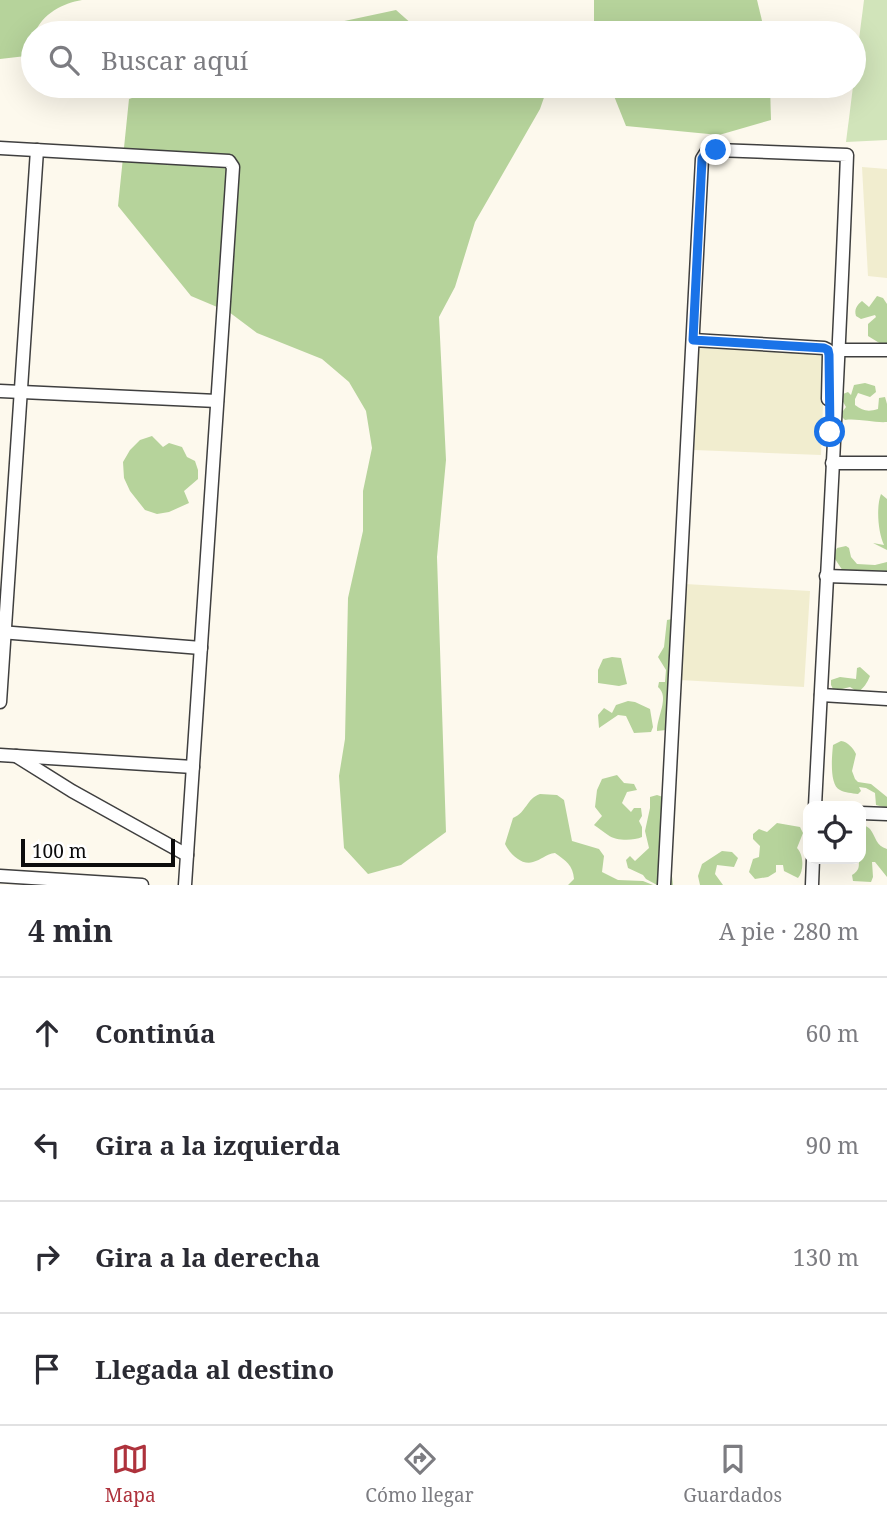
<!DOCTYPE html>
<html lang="es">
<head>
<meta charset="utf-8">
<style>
  body { margin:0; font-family:"Noto Serif",serif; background:#f2f2f3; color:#2b2b33 }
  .controls { position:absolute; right:21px; bottom:21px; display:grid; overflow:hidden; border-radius:14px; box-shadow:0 7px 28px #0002 }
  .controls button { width:63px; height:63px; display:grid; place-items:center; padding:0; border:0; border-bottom:2px solid #e1e1e2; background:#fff; color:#2b2b33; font:35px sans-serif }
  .scale { position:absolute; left:21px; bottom:18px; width:154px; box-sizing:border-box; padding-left:7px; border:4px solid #0c0c0c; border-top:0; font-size:19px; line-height:24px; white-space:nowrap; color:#0c0c0c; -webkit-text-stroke:5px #fff; paint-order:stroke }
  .stop { position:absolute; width:21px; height:21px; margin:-16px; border:5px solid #1a73e8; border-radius:50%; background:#fff }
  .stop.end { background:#1a73e8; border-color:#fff; box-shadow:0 2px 7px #0008 }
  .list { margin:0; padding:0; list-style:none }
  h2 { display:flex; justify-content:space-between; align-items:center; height:91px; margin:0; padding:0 28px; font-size:30px }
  h2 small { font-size:23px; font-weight:400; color:#7c7c81 }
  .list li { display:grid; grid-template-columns:46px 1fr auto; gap:21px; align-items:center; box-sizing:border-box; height:112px; padding:0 28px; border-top:2px solid #e1e1e2 }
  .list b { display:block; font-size:26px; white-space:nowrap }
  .list em { font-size:23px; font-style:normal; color:#7c7c81 }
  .icon { flex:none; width:38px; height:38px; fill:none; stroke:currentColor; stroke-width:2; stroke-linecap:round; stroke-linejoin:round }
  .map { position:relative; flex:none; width:887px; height:885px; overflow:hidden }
  .search { position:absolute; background:#fff; box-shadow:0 7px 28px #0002; left:21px; right:21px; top:21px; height:77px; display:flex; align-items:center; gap:18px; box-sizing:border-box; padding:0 24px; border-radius:38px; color:#7c7c81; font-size:26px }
  .sheet { height:539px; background:#fff }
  nav { display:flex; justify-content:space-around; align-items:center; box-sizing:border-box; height:98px; border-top:2px solid #e1e1e2; background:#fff; font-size:19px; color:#7c7c81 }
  nav a { display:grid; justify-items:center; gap:4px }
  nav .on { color:#ae323c }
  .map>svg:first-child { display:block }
</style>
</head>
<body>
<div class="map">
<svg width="887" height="885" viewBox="0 0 887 885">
  <rect width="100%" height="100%" fill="#fdf9ed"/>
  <g fill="#f1edcf">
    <path d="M 862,167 L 887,169 L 887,278 L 868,276 Z"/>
    <path d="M 698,348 L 825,354 L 821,455 L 694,450 Z"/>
    <path d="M 685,584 L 810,591 L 804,687 L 680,680 Z"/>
  </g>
  <path fill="#d1e4ba" d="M 864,0 L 887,0 L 887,140 L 846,142 Z"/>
  <g fill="#b6d39b">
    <path d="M 0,0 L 82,0 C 63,3 42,14 35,33 L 33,33 L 26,56 L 0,59 Z"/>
    <path d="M 594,0 L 757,0 L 765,33 L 597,33 L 594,23 Z"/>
    <path d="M 396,10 L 422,33 L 274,33 L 284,29 L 321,26 Z"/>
    <path d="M 202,86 L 548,86 L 540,109 L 475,222 L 455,287 L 439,317 L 446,460 L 437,557 L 446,832 L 401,865 L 368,874 L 344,848 L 339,776 L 345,739 L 348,598 L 363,531 L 363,491 L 372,448 L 366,411 L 349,382 L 322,359 L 257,333 L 229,312 L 191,296 L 118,206 L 129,99 L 165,87 Z"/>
    <path d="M 610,86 L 770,86 L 771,120 L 719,135 L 626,126 Z"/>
    <path d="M 877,296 L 883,298 L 887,304 L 887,345 L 881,344 L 868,336 L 868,324 L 876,317 L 875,315 L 861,319 L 856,316 C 854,309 857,305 862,301 L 869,307 Z"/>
    <path d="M 865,383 L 875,386 L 876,392 L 870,397 L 858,393 L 855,399 L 855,405 C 863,411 868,412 878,409 L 879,398 L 885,397 L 887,404 L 887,422 C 874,423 857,418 845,420 L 842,417 L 843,411 L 846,407 L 842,400 L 843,394 L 848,392 L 851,395 L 854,385 Z"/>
    <path d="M 152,436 L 163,447 L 169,443 L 182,447 L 187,457 L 195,461 L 198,470 L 198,479 L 184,491 L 189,503 L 169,512 L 157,514 L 145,510 L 130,491 L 124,478 L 123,462 L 130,450 L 140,440 Z"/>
    <path d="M 881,494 L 887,499 L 887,550 L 873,543 L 884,545 C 878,532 876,507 881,494 Z"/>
    <path d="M 846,546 L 849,548 L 851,557 L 857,564 L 875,565 L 887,562 L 887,573 L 843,571 L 833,556 L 837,548 Z"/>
    <path d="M 672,619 L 672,659 L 667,707 L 669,721 L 666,730 L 657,731 C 657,716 670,697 658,687 L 659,682 L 665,682 L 666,670 L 658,657 L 664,647 L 667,620 Z"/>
    <path d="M 612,657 L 621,658 L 627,684 L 619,686 L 598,683 L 598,670 L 603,659 Z"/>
    <path d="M 860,667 L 870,676 C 867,683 864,688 858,692 L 850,687 L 834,691 L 831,685 L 831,680 L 840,677 L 856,679 L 857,668 Z"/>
    <path d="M 628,701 L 635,702 L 650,709 L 653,727 L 651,732 L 634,733 L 626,716 L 618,715 L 599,728 L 598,715 L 604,708 L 612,713 L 616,705 Z"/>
    <path d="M 841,741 C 848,742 853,748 856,754 L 852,771 L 855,779 L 858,782 L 871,784 L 887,797 L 887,808 L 876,805 L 875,793 L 866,788 L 859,787 L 861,791 L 858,794 C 852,793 845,793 840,790 C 829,785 832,756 833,745 Z"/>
    <path d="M 617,775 L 624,783 L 634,784 L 637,790 L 627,792 L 622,803 L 631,812 L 634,808 L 641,808 L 642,816 L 639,821 L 642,827 L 642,837 C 633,841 616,841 608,835 C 603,832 599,828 594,825 L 602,816 L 595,807 L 597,790 L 602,779 Z"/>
    <path d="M 540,794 L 557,795 L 564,800 L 572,841 L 599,849 L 604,856 L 602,872 L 618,880 L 643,881 L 653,885 L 568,885 L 574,879 C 573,865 566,861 555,853 C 546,854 541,860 533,862 C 522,866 509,853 505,844 L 513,818 C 527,812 526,799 540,794 Z"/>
    <path d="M 657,795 L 663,797 L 673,885 L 657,885 L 646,879 L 643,875 L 628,868 L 626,860 L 630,856 L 635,861 L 649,848 L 645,831 L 650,808 L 650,797 Z"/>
    <path d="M 777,823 L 800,827 L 803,833 L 797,848 C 804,855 804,871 798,878 L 784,871 L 783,865 L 776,865 L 776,872 L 768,877 L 755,879 L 749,872 L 753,859 L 759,857 L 760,846 L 753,839 L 753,834 L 759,829 L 767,832 Z"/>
    <path d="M 861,823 C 862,824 868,827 870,829 C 876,837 876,846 887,849 L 887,877 L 875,862 L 872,862 L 873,877 L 871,882 L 853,881 L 852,875 C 859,871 860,866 858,859 L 861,859 Z"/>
    <path d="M 722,851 L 732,852 L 738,858 L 734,867 L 717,865 L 715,874 L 723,885 L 700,885 L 698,876 L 702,864 Z"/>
  </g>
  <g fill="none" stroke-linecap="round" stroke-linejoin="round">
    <defs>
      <g id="street">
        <path d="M 0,148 L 229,161 L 233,167 L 185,885"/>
        <path d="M 693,340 L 824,348 L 828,350 L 829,355 L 828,399"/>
        <path d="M 840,350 L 887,350"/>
        <path d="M 0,391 L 217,401"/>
        <path d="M 832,463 L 887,463"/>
        <path d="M 826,576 L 887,578"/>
        <path d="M 0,632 L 201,648"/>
        <path d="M 821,695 L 887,699"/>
        <path d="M 0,702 L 37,150"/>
        <path d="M 0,755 L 193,767"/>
        <path d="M 16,756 L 72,791 L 187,855"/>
        <path d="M 861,813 L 887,814"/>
        <path d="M 0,876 L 142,885"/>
        <path d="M 664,885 L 702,159 L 707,151 L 716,150 L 847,155 C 839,372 826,589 815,806"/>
        <path d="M 812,885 L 813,859"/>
      </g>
    </defs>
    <use href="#street" stroke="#3f3f3f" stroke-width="15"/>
    <use href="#street" stroke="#fff" stroke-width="12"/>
  </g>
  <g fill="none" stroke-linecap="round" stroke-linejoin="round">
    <path stroke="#1a73e8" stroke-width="9" d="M 716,150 L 707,151 L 702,159 L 693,340 L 824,348 L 828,350 L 829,355 L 830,432"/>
  </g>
</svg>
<div class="controls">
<button><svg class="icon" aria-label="locate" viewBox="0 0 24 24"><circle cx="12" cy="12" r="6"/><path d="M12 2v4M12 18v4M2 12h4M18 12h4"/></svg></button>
</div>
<div class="scale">100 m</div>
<div class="stop" style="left:830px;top:432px"></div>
<div class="stop end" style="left:716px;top:150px"></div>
<div class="search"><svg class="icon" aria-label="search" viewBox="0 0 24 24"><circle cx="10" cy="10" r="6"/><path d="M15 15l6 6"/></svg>Buscar aquí</div>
</div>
<section class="sheet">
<h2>4 min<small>A pie · 280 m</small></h2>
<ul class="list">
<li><svg class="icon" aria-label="ahead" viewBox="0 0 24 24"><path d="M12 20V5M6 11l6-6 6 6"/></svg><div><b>Continúa</b></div><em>60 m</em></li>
<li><svg class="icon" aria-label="left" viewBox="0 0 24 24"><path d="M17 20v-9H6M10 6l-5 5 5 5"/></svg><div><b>Gira a la izquierda</b></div><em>90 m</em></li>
<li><svg class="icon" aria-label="right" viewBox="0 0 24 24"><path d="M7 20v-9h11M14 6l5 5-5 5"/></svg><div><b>Gira a la derecha</b></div><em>130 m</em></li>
<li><svg class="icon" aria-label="arrive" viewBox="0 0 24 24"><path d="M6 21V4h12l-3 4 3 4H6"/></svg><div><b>Llegada al destino</b></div></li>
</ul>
</section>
<nav>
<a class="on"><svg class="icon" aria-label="map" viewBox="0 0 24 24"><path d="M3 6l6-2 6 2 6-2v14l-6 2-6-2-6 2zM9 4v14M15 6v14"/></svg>Mapa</a>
<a><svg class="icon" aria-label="directions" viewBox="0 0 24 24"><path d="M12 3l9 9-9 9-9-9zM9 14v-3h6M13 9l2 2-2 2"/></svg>Cómo llegar</a>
<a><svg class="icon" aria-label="saved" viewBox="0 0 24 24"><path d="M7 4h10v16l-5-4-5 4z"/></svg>Guardados</a>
</nav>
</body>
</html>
